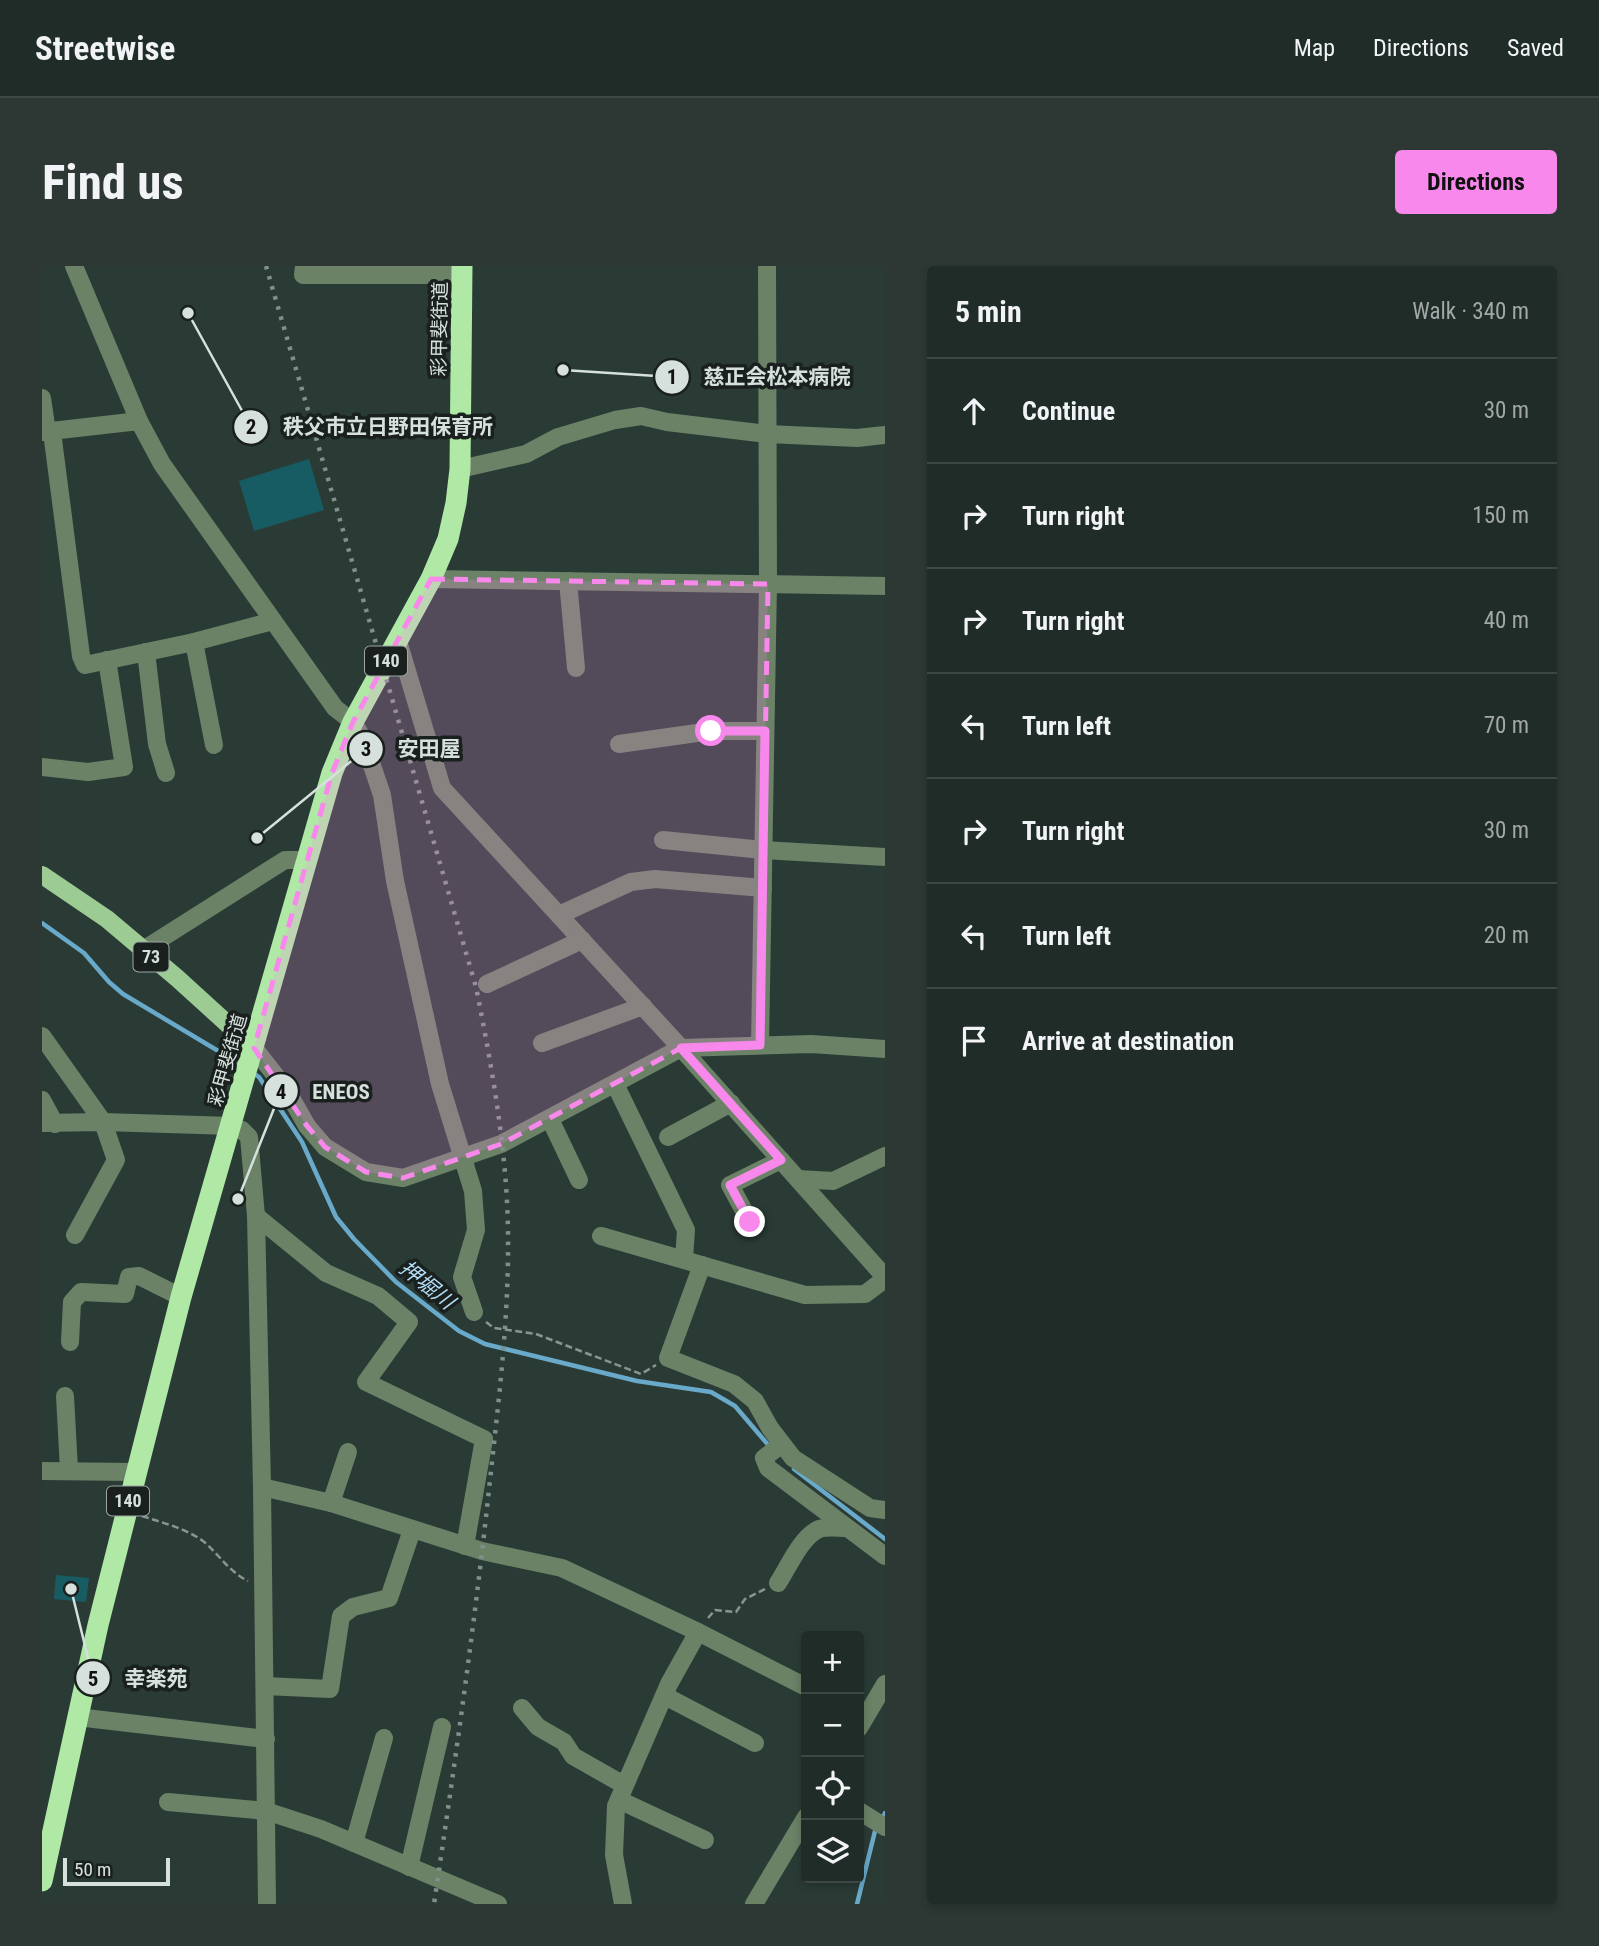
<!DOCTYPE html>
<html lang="en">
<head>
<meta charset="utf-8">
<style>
  body { margin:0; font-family:"Roboto Condensed","Noto Sans JP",sans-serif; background:#2d3834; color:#f1f3f6 }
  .controls { position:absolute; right:21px; bottom:21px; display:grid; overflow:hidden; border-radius:7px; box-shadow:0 4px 10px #0003 }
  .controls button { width:63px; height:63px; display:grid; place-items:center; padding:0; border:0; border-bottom:2px solid #3d4845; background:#202c28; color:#f1f3f6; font:35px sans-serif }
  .scale { position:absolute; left:21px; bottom:18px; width:107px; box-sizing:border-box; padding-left:7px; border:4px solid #d6e0dd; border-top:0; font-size:19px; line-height:24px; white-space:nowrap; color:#d6e0dd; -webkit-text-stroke:5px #19201e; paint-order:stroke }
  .stop { position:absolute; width:21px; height:21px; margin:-16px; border:5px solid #f888eb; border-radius:50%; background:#fff }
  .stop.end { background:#f888eb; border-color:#fff; box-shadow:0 2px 7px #0008 }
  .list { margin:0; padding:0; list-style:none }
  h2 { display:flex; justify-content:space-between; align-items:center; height:91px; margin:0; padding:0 28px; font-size:30px }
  h2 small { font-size:23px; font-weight:400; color:#a2a7a8 }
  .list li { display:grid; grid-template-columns:46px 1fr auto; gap:21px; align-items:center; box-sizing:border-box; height:105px; padding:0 28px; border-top:2px solid #3d4845 }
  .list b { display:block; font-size:26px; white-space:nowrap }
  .list em { font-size:23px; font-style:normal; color:#a2a7a8 }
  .icon { flex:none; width:38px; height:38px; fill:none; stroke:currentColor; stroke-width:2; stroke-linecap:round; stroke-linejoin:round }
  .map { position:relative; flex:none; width:843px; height:1638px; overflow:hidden; border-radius:7px }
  header { display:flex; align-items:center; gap:42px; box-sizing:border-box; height:98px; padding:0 35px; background:#202c28; border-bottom:2px solid #3d4845 }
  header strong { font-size:33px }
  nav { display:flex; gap:38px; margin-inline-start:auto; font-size:24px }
  .intro { display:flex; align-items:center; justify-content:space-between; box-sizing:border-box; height:168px; padding:0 42px }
  h1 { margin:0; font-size:49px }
  .button { padding:18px 32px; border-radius:7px; background:#f888eb; color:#111; font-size:24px; font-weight:700 }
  main { display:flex; gap:42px; padding:0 42px }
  aside { flex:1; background:#202c28; border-radius:7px; box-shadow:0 4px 10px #0003 }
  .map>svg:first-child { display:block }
</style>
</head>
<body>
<header>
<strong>Streetwise</strong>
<nav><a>Map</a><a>Directions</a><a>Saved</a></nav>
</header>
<div class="intro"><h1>Find us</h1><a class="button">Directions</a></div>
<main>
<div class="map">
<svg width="843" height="1638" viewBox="0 0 843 1638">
  <rect width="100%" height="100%" fill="#2a3b36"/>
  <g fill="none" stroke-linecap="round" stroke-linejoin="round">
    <g stroke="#69a9ca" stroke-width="4.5">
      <path d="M 0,657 L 42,687 L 67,716 L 81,728 L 198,798"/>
      <path d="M 211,807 L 217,811 L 260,876 L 294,951 L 312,973 L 354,1016 L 417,1065 L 443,1078 L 595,1115 L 669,1126 L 693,1140 L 728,1181"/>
      <path d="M 752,1203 L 843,1273"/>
      <path d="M 842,1549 L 843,1547"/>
      <path d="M 815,1638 L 833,1565"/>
    </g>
  </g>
  <g fill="#185c63">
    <path d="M 267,193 L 282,244 L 212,265 L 197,215 Z"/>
    <path d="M 14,1309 L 47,1312 L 44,1336 L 12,1333 Z"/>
  </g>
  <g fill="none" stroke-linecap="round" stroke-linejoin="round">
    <g stroke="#889692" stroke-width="2.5" stroke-dasharray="7 3.5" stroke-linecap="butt">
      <path d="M 444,1056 L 452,1062 L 494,1068 L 599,1108 L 614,1099"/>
      <path d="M 100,1250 C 121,1257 143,1262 161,1275 C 177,1288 186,1305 206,1315"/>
      <path d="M 666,1352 L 673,1344 L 694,1346 L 703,1333 L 723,1323"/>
    </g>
    <g stroke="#6b8267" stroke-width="18">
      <path d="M 32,0 L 97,155 L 120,198 L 293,442 L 311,456 L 321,473 L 340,529 L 353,615 L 398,818 L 431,925 L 434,964 L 420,1011 L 432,1046"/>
      <path d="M 262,0 L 261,9 L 420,9"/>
      <path d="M 0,132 L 5,166"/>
      <path d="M 0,166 L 97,155"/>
      <path d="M 10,166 L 39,390 L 43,399 L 152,376 L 231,355"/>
      <path d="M 418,203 L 484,188 L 516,171 L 573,154 L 599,150 L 625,156 L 725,168 L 815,172 L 843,169"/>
      <path d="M 389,313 L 843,320"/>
      <path d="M 526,315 L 534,402"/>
      <path d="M 356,375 L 400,522 L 639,782 L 843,1011"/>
      <path d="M 152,376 L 172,479"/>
      <path d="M 104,386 L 115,478 L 124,507"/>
      <path d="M 577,478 L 669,465 L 723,465"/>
      <path d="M 0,501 L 46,506 L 82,501 L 65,394"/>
      <path d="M 621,574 L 721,584 L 843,591"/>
      <path d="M 517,649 L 589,616 L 613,613 L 721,622"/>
      <path d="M 101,684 L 243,594 L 265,594"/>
      <path d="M 445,718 L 540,674"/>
      <path d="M 0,770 L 61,856 L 74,894 L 33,969"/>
      <path d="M 500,777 L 601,740"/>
      <path d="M 718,779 L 726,318 L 725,0"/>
      <path d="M 212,782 L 244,823 L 265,860 L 283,881 L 324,906 L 361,912 L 459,878 L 639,782 L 769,778 L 843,783"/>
      <path d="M 573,818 L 644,964 L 642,993"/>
      <path d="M 0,834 L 13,858"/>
      <path d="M 508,853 L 537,914"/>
      <path d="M 0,857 L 61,856 L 190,860 L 200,864 L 207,871 L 214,950 L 220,1221 L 225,1638"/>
      <path d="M 626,871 L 689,837"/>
      <path d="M 756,913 L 791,915 L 843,890"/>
      <path d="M 214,950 L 284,1007 L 336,1030 L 367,1056 L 324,1116 L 442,1173 L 423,1280"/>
      <path d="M 708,956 L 688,919 L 739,894"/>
      <path d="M 559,970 L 763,1029 L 823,1028 L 843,1013"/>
      <path d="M 660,999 L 626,1092 L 692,1118 L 713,1135 L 728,1162 L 751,1192 L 828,1242 L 843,1244"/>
      <path d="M 28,1076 L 30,1036 L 39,1026 L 83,1028 L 87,1011 L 97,1010 L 139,1031"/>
      <path d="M 23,1130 L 27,1204"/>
      <path d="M 740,1178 L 722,1192 L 726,1202 L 843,1290"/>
      <path d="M 0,1205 L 93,1206"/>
      <path d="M 220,1221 L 289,1237 L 440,1285 L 520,1302 L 656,1366 L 764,1421"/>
      <path d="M 289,1237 L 306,1186"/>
      <path d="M 736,1317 C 747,1300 759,1271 777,1263 C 785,1260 797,1262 805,1262"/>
      <path d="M 223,1420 L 288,1423 L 299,1350 L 311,1341 L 347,1332 L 370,1264"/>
      <path d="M 623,1430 L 713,1477"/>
      <path d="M 480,1442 L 496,1461 L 522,1476 L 531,1490 L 575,1515 L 584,1516"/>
      <path d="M 35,1451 L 224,1473"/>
      <path d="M 817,1462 L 843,1418"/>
      <path d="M 577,1534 L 663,1574"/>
      <path d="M 126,1536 L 224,1545 L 279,1563 L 456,1638"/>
      <path d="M 817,1545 L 843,1561"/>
      <path d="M 312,1577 L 342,1472"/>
      <path d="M 367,1601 L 400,1461"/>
      <path d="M 581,1638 L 572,1589 L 574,1540 L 627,1418 L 656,1366"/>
      <path d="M 712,1638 L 764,1551"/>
    </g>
    <path stroke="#9ccc93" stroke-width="18" d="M 0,609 L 65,653 L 135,712 L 212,782"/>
    <path stroke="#afe9a5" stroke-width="21" d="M 0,1615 L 56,1359 L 139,1031 L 290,507 L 311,456 L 389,313 L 406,273 L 414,237 L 418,203 L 420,0"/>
    <path stroke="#818f8b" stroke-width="4.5" stroke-dasharray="3.5 7" stroke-linecap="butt" d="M 224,0 L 434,721 C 450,802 465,884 466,967 C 467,1050 457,1132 448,1214 C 433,1356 413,1497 392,1638"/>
  </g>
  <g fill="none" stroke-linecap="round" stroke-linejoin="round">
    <path stroke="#f888eb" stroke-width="9" d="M 669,465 L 723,465 L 718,779 L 639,782 L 739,894 L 688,919 L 708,956"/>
  </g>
  <path fill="#f888eb" fill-opacity="0.2" stroke="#f888eb" stroke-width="5" stroke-dasharray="14 9" stroke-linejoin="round" d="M 389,313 L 726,318 L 718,779 L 639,782 L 459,878 L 361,912 L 324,906 L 283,881 L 265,860 L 212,782 L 290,507 L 311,456 Z"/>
  <g text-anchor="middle" stroke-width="7" stroke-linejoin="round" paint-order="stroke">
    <g fill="#19201e" stroke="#9da6a4" stroke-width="2">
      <rect x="323" y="380.5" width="42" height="29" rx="5"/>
      <rect x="91.5" y="676.5" width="35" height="29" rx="5"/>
      <rect x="65" y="1220.5" width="42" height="29" rx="5"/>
    </g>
    <g font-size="18" font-weight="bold" fill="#d6e0dd">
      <text x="344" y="401">140</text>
      <text x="109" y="697">73</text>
      <text x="86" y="1241">140</text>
    </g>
    <g font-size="19" fill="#d6e0dd" stroke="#19201e">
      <text transform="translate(397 63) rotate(-89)" y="7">彩甲斐街道</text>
      <text transform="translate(185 794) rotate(-74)" y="7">彩甲斐街道</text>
    </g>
    <g font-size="21" font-style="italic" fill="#b3dcf6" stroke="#19201e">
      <text transform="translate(385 1019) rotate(39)" y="7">押堀川</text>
    </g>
  </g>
  <path fill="none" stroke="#d6e0dd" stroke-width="2.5" d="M521 104L630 111M146 47L209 161M215 572L324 483M196 933L239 825M29 1323L51 1412"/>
  <g fill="#d6e0dd" stroke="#19201e" stroke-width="2.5">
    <circle cx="521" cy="104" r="7"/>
    <circle cx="146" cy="47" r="7"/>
    <circle cx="215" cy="572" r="7"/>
    <circle cx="196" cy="933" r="7"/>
    <circle cx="29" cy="1323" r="7"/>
    <circle cx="630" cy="111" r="18"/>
    <circle cx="209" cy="161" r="18"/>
    <circle cx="324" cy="483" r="18"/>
    <circle cx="239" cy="825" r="18"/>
    <circle cx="51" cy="1412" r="18"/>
  </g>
  <g font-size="21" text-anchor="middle" font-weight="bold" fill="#111">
    <text x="630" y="118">1</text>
    <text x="209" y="168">2</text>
    <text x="324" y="490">3</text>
    <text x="239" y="833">4</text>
    <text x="51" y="1420">5</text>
  </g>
  <g font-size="21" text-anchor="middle" font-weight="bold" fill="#d6e0dd" stroke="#19201e" stroke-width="7" stroke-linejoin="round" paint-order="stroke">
    <text x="735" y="118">慈正会松本病院</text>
    <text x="346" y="168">秩父市立日野田保育所</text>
    <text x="387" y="490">安田屋</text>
    <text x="299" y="833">ENEOS</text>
    <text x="114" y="1420">幸楽苑</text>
  </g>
</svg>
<div class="controls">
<button>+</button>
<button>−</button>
<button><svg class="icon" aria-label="locate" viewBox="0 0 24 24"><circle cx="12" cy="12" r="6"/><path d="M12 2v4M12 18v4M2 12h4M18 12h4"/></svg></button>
<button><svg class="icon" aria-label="layers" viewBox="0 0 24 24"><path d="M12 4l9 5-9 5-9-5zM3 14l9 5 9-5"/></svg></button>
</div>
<div class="scale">50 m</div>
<div class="stop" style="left:669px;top:465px"></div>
<div class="stop end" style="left:708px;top:956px"></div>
</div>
<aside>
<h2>5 min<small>Walk · 340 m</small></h2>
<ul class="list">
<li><svg class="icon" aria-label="ahead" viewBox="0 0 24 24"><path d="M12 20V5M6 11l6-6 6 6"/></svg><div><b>Continue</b></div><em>30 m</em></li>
<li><svg class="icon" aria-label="right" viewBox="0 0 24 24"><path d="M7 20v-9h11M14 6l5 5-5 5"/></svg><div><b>Turn right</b></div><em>150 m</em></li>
<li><svg class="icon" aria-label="right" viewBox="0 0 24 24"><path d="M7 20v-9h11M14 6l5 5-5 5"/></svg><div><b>Turn right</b></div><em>40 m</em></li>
<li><svg class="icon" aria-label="left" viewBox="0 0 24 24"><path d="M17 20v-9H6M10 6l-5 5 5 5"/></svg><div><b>Turn left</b></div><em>70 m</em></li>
<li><svg class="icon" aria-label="right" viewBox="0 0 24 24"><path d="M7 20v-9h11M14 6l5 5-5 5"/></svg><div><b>Turn right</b></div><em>30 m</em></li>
<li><svg class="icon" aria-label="left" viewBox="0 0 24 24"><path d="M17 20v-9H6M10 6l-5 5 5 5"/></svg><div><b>Turn left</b></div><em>20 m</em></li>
<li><svg class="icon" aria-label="arrive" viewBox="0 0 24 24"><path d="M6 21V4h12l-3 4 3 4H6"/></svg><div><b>Arrive at destination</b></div></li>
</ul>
</aside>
</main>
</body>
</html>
